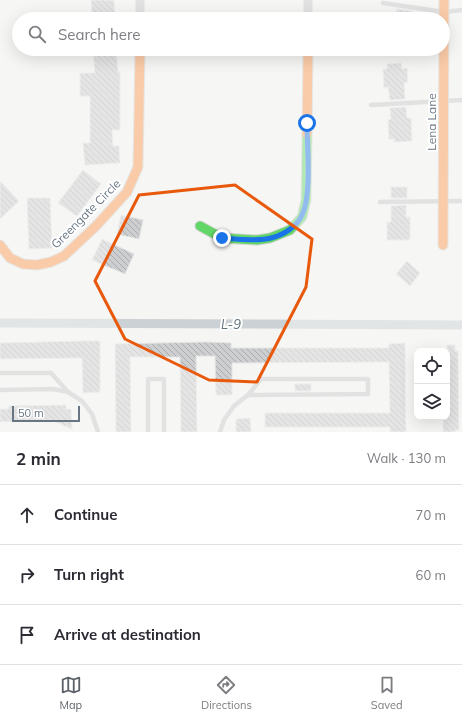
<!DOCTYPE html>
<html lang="en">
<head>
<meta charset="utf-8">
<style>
  body { margin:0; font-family:Mulish,sans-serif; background:#f7f7f7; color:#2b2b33 }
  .controls { position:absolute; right:12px; bottom:12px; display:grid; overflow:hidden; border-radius:8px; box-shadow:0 4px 16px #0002 }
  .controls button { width:36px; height:36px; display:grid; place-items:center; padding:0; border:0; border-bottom:1px solid #e1e1e2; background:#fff; color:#2b2b33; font:20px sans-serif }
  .scale { position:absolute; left:12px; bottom:10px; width:68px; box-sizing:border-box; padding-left:4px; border:2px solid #687582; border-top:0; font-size:11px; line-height:14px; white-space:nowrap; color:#687582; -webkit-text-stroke:3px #fff; paint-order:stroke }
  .stop { position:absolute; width:12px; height:12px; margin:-9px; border:3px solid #1a73e8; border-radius:50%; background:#fff }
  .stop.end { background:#1a73e8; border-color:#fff; box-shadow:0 1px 4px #0008 }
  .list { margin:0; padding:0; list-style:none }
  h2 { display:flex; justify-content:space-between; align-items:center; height:52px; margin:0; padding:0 16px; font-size:17px }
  h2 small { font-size:13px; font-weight:400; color:#7c7c81 }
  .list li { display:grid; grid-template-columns:26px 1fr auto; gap:12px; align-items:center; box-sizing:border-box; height:60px; padding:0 16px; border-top:1px solid #e1e1e2 }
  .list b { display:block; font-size:15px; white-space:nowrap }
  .list em { font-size:13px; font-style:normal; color:#7c7c81 }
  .icon { flex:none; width:22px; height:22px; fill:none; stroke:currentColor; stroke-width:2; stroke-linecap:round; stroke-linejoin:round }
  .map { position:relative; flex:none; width:462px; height:432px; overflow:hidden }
  .search { position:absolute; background:#fff; box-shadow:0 4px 16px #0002; left:12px; right:12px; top:12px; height:44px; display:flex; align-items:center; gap:10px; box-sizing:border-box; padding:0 14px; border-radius:22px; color:#7c7c81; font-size:15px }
  .sheet { height:232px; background:#fff }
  nav { display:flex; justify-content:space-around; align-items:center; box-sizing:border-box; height:56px; border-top:1px solid #e1e1e2; background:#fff; font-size:11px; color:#7c7c81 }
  nav a { display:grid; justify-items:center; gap:2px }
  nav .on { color:#5c6169 }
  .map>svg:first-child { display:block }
</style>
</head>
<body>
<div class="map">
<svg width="462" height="432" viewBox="0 0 462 432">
  <defs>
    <pattern id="building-back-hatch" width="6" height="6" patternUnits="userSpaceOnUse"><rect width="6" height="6" fill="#cdcecf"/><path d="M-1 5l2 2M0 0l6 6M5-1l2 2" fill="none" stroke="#aaacad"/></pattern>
  </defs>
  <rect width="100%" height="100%" fill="#f5f5f4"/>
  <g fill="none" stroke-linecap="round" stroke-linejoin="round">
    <path stroke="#cbd1d4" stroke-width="9" d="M 0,323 L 462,325"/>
  </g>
  <g fill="url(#building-back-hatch)" stroke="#e4e4e4">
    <path d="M 91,0 L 114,0 L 115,19 L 92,19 Z"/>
    <path d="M 397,9 L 412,11 L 411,19 L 395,18 Z"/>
    <path d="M 93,49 L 116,49 L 118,72 L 120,72 L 120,130 L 112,130 L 113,146 L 119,146 L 120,163 L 85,165 L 83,143 L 90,143 L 90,96 L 80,96 L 80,73 L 95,73 Z"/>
    <path d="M 401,63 L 402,69 L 407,68 L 408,82 L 404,83 L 405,99 L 390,100 L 388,87 L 384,88 L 383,69 L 387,69 L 387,64 Z"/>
    <path d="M 406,107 L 407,118 L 411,118 L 412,141 L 394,142 L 394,139 L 389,139 L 388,120 L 391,119 L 390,108 Z"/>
    <path d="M 83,170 L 101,184 L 77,216 L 58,203 Z"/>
    <path d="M 0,181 L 19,201 L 0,219 Z"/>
    <rect x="391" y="187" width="16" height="11"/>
    <path d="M 27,198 L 50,198 L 52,248 L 29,249 Z"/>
    <path d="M 406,205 L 406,217 L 410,217 L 410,240 L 387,240 L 387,222 L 391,222 L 391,206 Z"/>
    <path d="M 121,215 L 143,220 L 139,239 L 117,234 Z"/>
    <path d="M 102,239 L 134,254 L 125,274 L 92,260 Z"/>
    <path d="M 407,261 L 420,273 L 410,286 L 396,274 Z"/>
    <path d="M 82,341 L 100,341 L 100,392 L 83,393 L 82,358 L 0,359 L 0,343 Z"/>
    <path d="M 206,342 L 231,343 L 231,348 L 389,348 L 389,344 L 405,343 L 406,432 L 390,432 L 390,427 L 265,427 L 265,413 L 390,413 L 389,362 L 232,363 L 232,395 L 216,395 L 215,356 L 196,356 L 197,432 L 181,432 L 180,357 L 130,357 L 131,432 L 116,432 L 115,344 Z"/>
    <path d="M 447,345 L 455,345 L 455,351 L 458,351 L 459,430 L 455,430 L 455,432 L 443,432 L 443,417 L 447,417 Z"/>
    <rect x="295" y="384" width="16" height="7"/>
    <path d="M 66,405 L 66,409 L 71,409 L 72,429 L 51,420 L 0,422 L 0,409 L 8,409 L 9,406 Z"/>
    <path d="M 250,418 L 251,432 L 236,432 L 236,419 Z"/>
  </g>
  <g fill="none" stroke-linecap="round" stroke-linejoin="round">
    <defs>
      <path id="fast" d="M 200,226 L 222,238 L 257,240 L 270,238 L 290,230 L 302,217 L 306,200 L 307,134"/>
      <g id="slow">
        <path d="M 307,134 L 308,49"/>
        <path d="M 0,245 L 10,258 L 23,264 L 37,265 L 51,262 L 64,256 L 96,226 L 127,192 L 138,167 L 140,49"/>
        <path d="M 443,245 L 444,0"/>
      </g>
    </defs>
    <use href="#fast" stroke="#d2d3d3" stroke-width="11"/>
    <use href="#slow" stroke="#d2d3d3" stroke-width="11"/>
    <g stroke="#cacacc" stroke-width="4.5">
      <path d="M 383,3 L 444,12 L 462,10"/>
      <path d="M 371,105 L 462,100"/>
      <path d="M 380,202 L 462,201"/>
      <path d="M 0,373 L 51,373 L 68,392 L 82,401 L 92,414 L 98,432"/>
      <path d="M 0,390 L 53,389 L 68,392"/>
      <path d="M 148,432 L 148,379 L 164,379 L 164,432"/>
      <path d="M 220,432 L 224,420 L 234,406 L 248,395 L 261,379 L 368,379 L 368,394 L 248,395"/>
    </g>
    <g stroke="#cacacc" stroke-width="9">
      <path d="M 140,19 L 140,0"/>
      <path d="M 308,19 L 308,0"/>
    </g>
    <use href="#fast" stroke="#63d668" stroke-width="9"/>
    <use href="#slow" stroke="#ff974d" stroke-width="9"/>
  </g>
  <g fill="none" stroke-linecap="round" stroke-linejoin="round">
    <path stroke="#1a73e8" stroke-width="5" d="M 222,238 C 237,239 255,242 271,238 C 283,235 297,227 302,215 C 312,194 307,147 307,123"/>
  </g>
  <path d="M0 0H462V432H0ZM 235,185 L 312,239 L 306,287 L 257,382 L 209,380 L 125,339 L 95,281 L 139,195 Z" fill="#f5f5f4" fill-opacity=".55" fill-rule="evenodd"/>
  <path fill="none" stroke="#e8590c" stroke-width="3" stroke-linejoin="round" d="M 235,185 L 312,239 L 306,287 L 257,382 L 209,380 L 125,339 L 95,281 L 139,195 Z"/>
  <g text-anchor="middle" stroke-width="4" stroke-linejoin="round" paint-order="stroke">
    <g font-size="12" fill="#687582" stroke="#fff">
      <text transform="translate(432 122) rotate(-90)" y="4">Lena Lane</text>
      <text transform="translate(86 214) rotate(-45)" y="4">Greengate Circle</text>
    </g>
    <g font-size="13" font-style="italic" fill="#64767e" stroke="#fff">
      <text x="231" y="329">L-9</text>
    </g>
  </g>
</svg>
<div class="controls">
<button><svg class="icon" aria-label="locate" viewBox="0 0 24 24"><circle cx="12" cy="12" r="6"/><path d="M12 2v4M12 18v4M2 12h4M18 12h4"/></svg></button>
<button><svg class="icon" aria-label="layers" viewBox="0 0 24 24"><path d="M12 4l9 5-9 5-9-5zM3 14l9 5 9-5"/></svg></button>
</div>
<div class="scale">50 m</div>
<div class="stop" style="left:307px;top:123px"></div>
<div class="stop end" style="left:222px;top:238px"></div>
<div class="search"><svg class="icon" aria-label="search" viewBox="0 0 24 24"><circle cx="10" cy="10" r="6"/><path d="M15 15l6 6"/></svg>Search here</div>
</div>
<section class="sheet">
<h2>2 min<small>Walk · 130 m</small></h2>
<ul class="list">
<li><svg class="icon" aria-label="ahead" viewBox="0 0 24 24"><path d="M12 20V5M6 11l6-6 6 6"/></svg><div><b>Continue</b></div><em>70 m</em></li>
<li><svg class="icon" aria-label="right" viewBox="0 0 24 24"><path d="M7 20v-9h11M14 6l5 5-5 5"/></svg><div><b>Turn right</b></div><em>60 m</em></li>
<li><svg class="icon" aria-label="arrive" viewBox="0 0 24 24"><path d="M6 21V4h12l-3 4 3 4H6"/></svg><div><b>Arrive at destination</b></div></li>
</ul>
</section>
<nav>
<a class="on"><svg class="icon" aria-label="map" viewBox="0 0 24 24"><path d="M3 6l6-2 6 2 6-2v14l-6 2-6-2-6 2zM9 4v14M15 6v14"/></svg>Map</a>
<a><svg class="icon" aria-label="directions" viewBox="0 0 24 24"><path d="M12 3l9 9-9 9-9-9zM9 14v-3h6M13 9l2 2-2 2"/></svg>Directions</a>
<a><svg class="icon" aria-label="saved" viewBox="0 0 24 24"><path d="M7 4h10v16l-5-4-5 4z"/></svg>Saved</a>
</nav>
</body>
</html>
